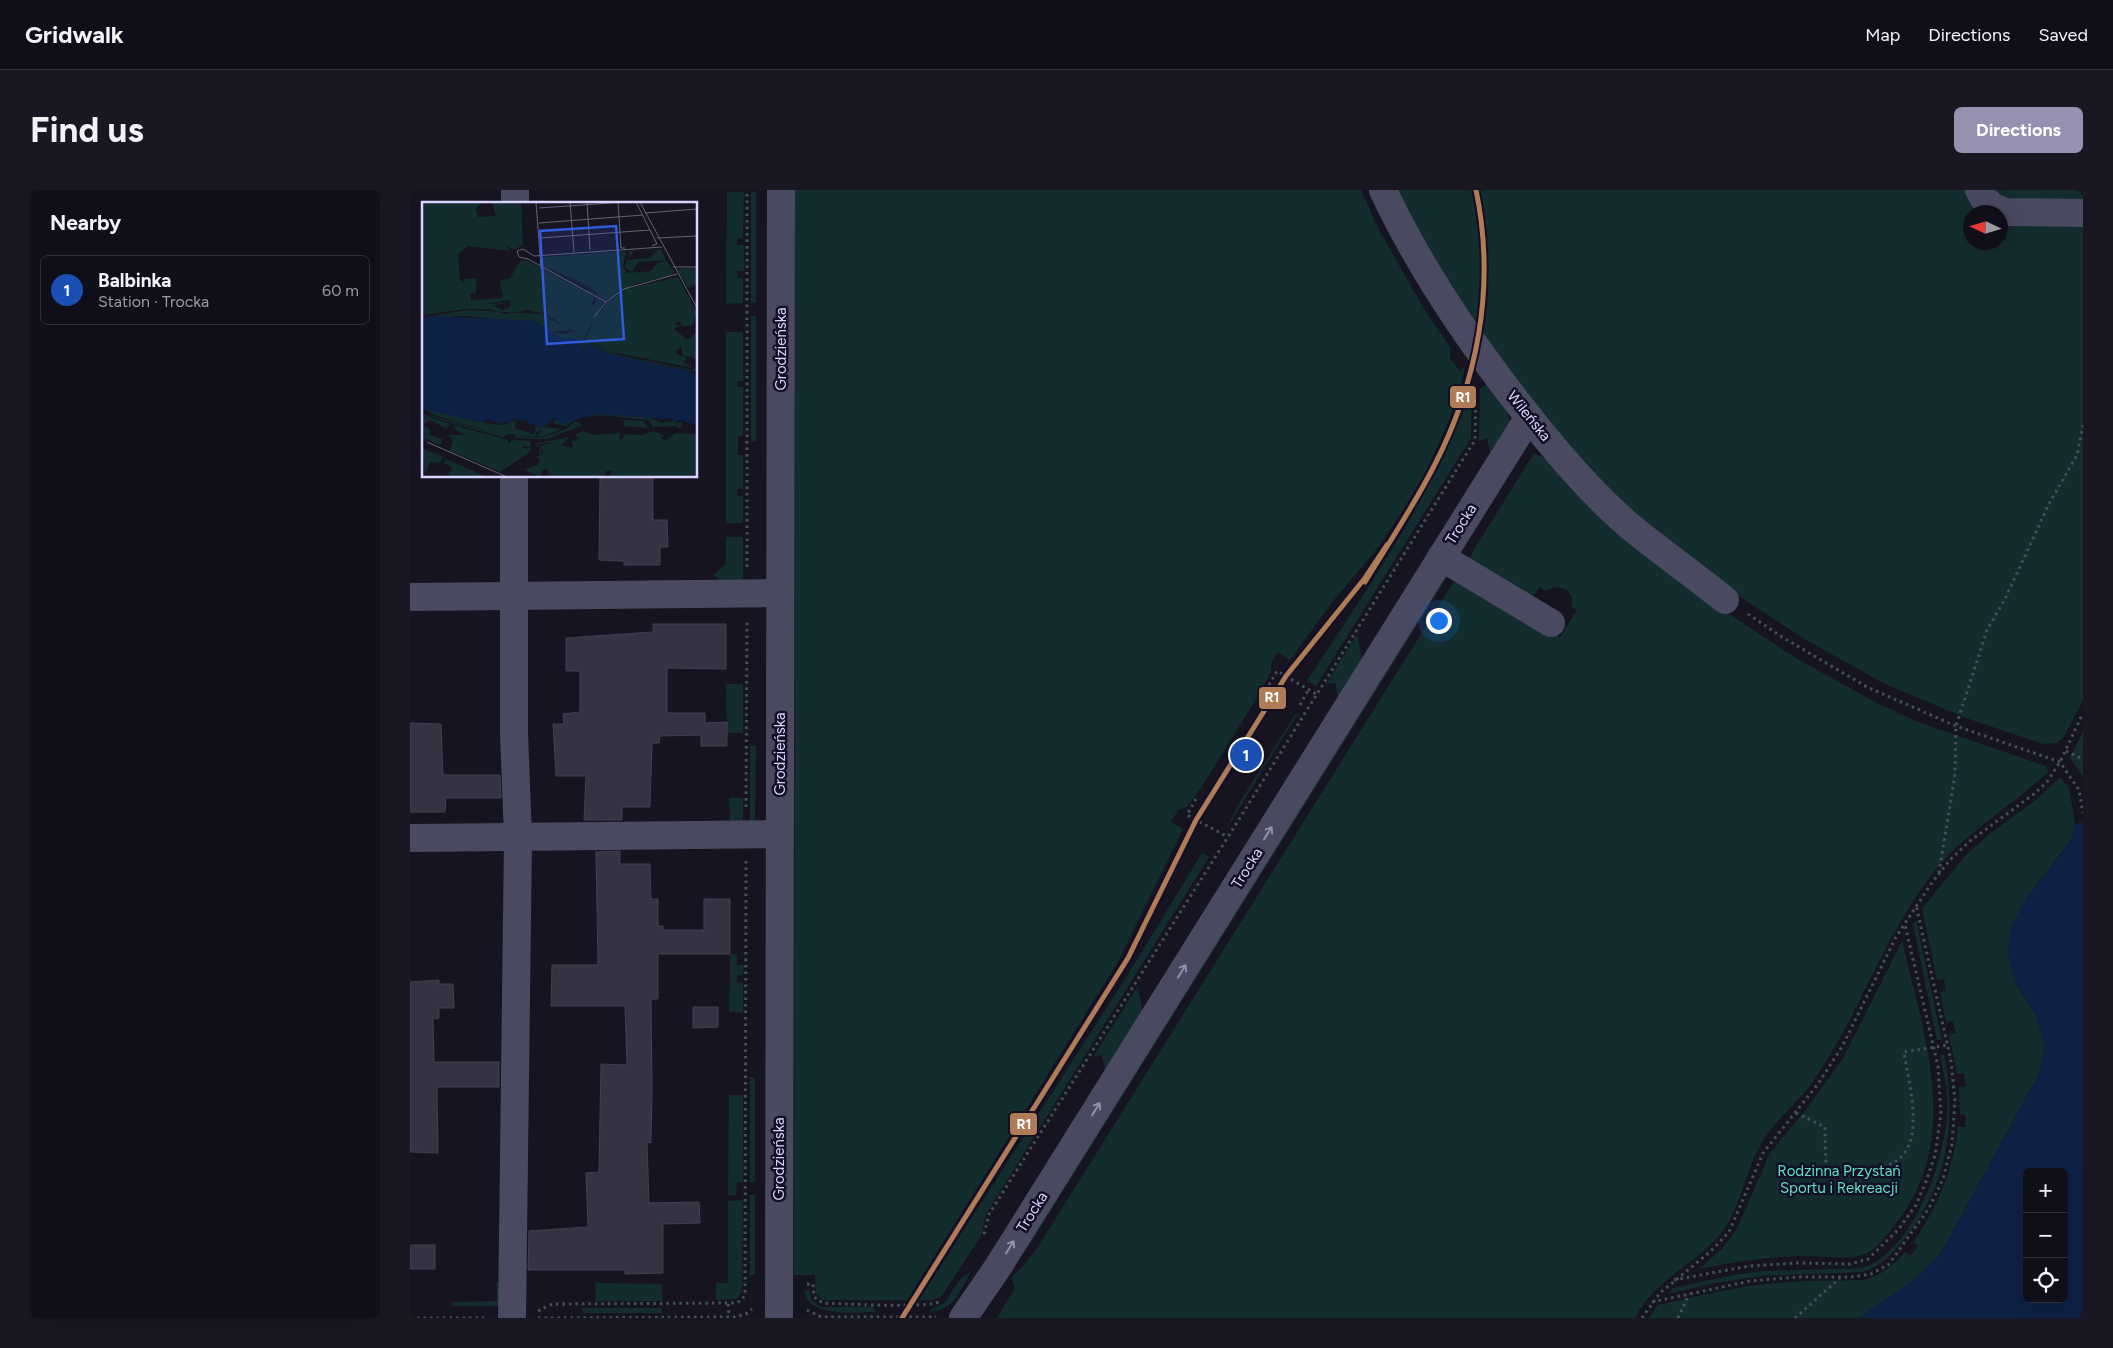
<!DOCTYPE html>
<html lang="en">
<head>
<meta charset="utf-8">
<style>
  body { margin:0; font-family:Figtree,sans-serif; background:#191822; color:#f1f3f6 }
  .controls { position:absolute; right:15px; bottom:15px; display:grid; overflow:hidden; border-radius:8px; box-shadow:0 5px 20px #0002 }
  .controls button { width:45px; height:45px; display:grid; place-items:center; padding:0; border:0; border-bottom:1px solid #302f38; background:#100f19; color:#f1f3f6; font:25px sans-serif }
  .compass { position:absolute; left:1553px; top:15px; width:45px; height:45px; border-radius:50%; background:#100f19; box-shadow:0 5px 20px #0002; rotate:274deg }
  .you { position:absolute; left:1028px; top:430px; width:18px; height:18px; margin:-12px; border:4px solid #fff; border-radius:50%; background:#1a73e8; box-shadow:0 0 0 8px #1a73e833 }
  .badge { display:grid; place-items:center; width:32px; height:32px; border-radius:50%; background:#9591b1; color:#fff; font-size:16px; font-weight:700 }
  .pin { position:absolute; translate:-50% -50%; border:2px solid #fff; box-shadow:0 1px 5px #0006 }
  .list { margin:0; padding:0; list-style:none }
  h2 { display:flex; justify-content:space-between; align-items:center; height:65px; margin:0; padding:0 20px; font-size:21px }
  h2 small { font-size:16px; font-weight:400; color:#9c9ca2 }
  .list li { display:grid; grid-template-columns:32px 1fr auto; gap:15px; align-items:center; box-sizing:border-box; height:70px; margin:0 10px 10px; padding:0 10px; border:1px solid #302f38; border-radius:8px }
  .list b { display:block; font-size:19px; white-space:nowrap }
  .list p { margin:0; font-size:16px; white-space:nowrap; color:#9c9ca2 }
  .list em { font-size:16px; font-style:normal; color:#9c9ca2 }
  .icon { flex:none; width:28px; height:28px; fill:none; stroke:currentColor; stroke-width:2; stroke-linecap:round; stroke-linejoin:round }
  .map { position:relative; flex:none; width:1673px; height:1128px; overflow:hidden; border-radius:8px }
  header { display:flex; align-items:center; gap:30px; box-sizing:border-box; height:70px; padding:0 25px; background:#100f19; border-bottom:1px solid #302f38 }
  header strong { font-size:24px }
  nav { display:flex; gap:28px; margin-inline-start:auto; font-size:18px }
  .intro { display:flex; align-items:center; justify-content:space-between; box-sizing:border-box; height:120px; padding:0 30px }
  h1 { margin:0; font-size:35px }
  .button { padding:12px 22px; border-radius:8px; background:#9591b1; color:#fff; font-size:18px; font-weight:700 }
  main { display:flex; gap:30px; padding:0 30px }
  aside { flex:1; background:#100f19; border-radius:8px; box-shadow:0 5px 20px #0002 }
  .map>svg:first-child { display:block }
</style>
</head>
<body>
<header>
<strong>Gridwalk</strong>
<nav><a>Map</a><a>Directions</a><a>Saved</a></nav>
</header>
<div class="intro"><h1>Find us</h1><a class="button">Directions</a></div>
<main>
<aside>
<h2>Nearby<small></small></h2>
<ul class="list">
<li><span class="badge" style="background:#1a4fb4">1</span><div><b>Balbinka</b><p>Station · Trocka</p></div><em>60 m</em></li>
</ul>
</aside>
<div class="map">
<svg width="1673" height="1128" viewBox="0 0 1673 1128">
  <rect width="100%" height="100%" fill="#161421"/>
  <g fill="#132c2d" fill-rule="evenodd">
    <path d="M 385,0 L 951,0 L 968,38 L 1014,119 L 1040,157 L 1040,168 L 1050,181 L 1055,177 C 1041,240 1010,296 974,349 C 958,372 938,392 921,414 C 907,432 894,451 880,470 L 868,462 L 861,474 L 861,482 L 848,506 L 794,593 L 777,617 L 768,620 L 761,632 L 773,639 L 708,772 L 497,1110 L 413,1110 L 406,1104 L 405,1085 L 384,1085 Z"/>
    <path d="M 987,0 L 1673,0 L 1673,510 L 1654,547 L 1647,553 L 1633,554 L 1556,528 L 1475,494 L 1396,450 L 1321,401 L 1275,366 L 1192,295 L 1127,217 L 1075,149 L 1020,65 ZM 1560,22 L 1590,22 L 1590,52 L 1560,52 Z"/>
    <path d="M 317,2 L 334,2 L 333,48 L 327,48 L 327,55 L 334,55 L 334,81 L 327,81 L 328,88 L 333,88 L 333,113 L 316,114 Z"/>
    <rect x="341" y="2" width="5" height="111"/>
    <rect x="341" y="126" width="5" height="125"/>
    <path d="M 316,142 L 333,142 L 333,191 L 328,191 L 328,197 L 333,197 L 333,246 L 328,246 L 328,265 L 333,265 L 333,299 L 328,299 L 327,306 L 333,306 L 333,333 L 316,333 Z"/>
    <path d="M 1078,193 L 1096,218 L 1100,232 L 1081,268 L 1077,248 L 1069,251 L 1070,199 Z"/>
    <path d="M 1061,199 L 1061,248 L 906,496 L 897,491 C 958,397 1024,305 1061,199 Z"/>
    <path d="M 1124,263 L 1137,269 L 1310,418 L 1386,468 L 1467,513 L 1508,532 L 1636,576 L 1638,582 C 1602,616 1559,640 1527,678 C 1488,726 1465,782 1437,835 C 1428,852 1418,868 1408,884 C 1392,910 1366,928 1351,954 C 1336,980 1331,1014 1315,1038 C 1290,1073 1245,1088 1225,1128 L 587,1128 L 605,1098 L 601,1088 L 615,1074 L 627,1058 L 1046,388 L 1056,390 L 1150,447 L 1167,420 L 1162,417 L 1162,407 L 1156,399 L 1145,397 L 1136,401 L 1130,397 L 1122,407 L 1057,371 Z"/>
    <path d="M 316,347 L 333,347 L 333,392 L 318,398 L 304,385 L 316,373 Z"/>
    <path d="M 1034,381 L 1039,384 L 620,1054 L 609,1068 Z"/>
    <path d="M 947,444 L 953,473 L 929,512 L 925,493 L 916,494 Z"/>
    <path d="M 316,494 L 333,494 L 333,543 L 317,543 Z"/>
    <path d="M 889,522 L 815,641 L 828,615 L 884,526 Z"/>
    <path d="M 1673,541 L 1673,587 L 1660,568 Z"/>
    <path d="M 340,556 L 346,556 L 345,637 L 340,637 Z"/>
    <path d="M 1650,587 L 1659,598 L 1665,634 L 1662,649 L 1615,710 L 1606,793 L 1626,825 L 1635,857 L 1629,884 L 1531,1063 L 1505,1089 L 1462,1118 L 1451,1128 L 1239,1128 L 1248,1115 L 1296,1104 L 1345,1095 L 1393,1091 L 1454,1090 C 1472,1085 1483,1076 1495,1062 L 1500,1066 L 1508,1056 L 1503,1052 C 1528,1017 1543,980 1548,937 L 1555,937 L 1556,925 L 1550,924 L 1549,897 L 1556,896 L 1554,884 L 1547,884 L 1539,845 L 1546,843 L 1543,831 L 1536,832 L 1530,802 L 1536,801 L 1534,789 L 1527,790 L 1512,719 L 1555,666 L 1578,645 L 1627,609 Z"/>
    <path d="M 319,608 L 333,608 L 333,637 L 307,638 L 320,631 Z"/>
    <path d="M 792,663 L 799,667 L 576,1024 L 571,1046 L 531,1107 L 523,1110 L 509,1110 L 717,786 Z"/>
    <path d="M 1506,730 L 1532,850 L 1527,850 L 1503,734 Z"/>
    <path d="M 1492,751 C 1513,842 1552,945 1489,1029 C 1480,1040 1469,1059 1455,1064 C 1435,1071 1411,1065 1390,1066 C 1356,1067 1322,1072 1289,1079 L 1312,1059 L 1326,1041 L 1360,963 L 1394,922 L 1432,870 Z"/>
    <path d="M 320,764 L 327,764 L 327,775 L 334,775 L 333,785 L 327,786 L 327,792 L 333,793 L 333,823 L 319,822 Z"/>
    <path d="M 728,796 L 733,824 L 696,885 L 692,865 L 683,867 Z"/>
    <path d="M 1534,864 C 1548,930 1537,1000 1492,1052 C 1480,1066 1471,1076 1453,1082 L 1352,1086 L 1305,1093 L 1258,1104 L 1263,1098 L 1323,1085 L 1351,1081 L 1452,1078 C 1503,1062 1535,971 1537,922 C 1538,903 1534,884 1530,865 Z"/>
    <path d="M 340,887 L 345,888 L 345,992 L 340,992 Z"/>
    <path d="M 319,905 L 333,905 L 333,992 L 327,992 L 326,1005 L 318,1005 Z"/>
    <rect x="340" y="1005" width="5" height="80"/>
    <path d="M 333,1010 L 332,1101 L 327,1109 L 306,1110 L 306,1093 L 318,1093 L 318,1011 Z"/>
    <path d="M 89,1036 L 98,1036 L 94,1116 L 42,1116 L 42,1112 L 87,1111 L 86,1092 L 90,1092 Z"/>
    <path d="M 561,1082 C 549,1101 544,1121 519,1122 C 526,1115 530,1117 535,1112 C 544,1101 548,1086 561,1082 Z"/>
    <path d="M 185,1093 L 252,1094 L 253,1111 L 186,1111 Z"/>
    <path d="M 399,1100 L 402,1110 L 411,1117 L 463,1117 L 466,1122 C 442,1122 399,1128 394,1101 Z"/>
    <path d="M 172,1118 L 252,1118 L 252,1123 L 173,1123 Z"/>
  </g>
  <path fill="#0d2144" fill-rule="evenodd" d="M 1673,632 L 1673,1128 L 1451,1128 L 1462,1118 L 1505,1089 L 1531,1063 L 1629,884 L 1635,857 L 1626,825 L 1606,793 L 1597,761 L 1602,735 L 1615,710 L 1662,650 L 1665,634 ZM 1617,982 L 1654,982 L 1654,1109 L 1617,1109 Z"/>
  <g fill="#343243" stroke="#433f54">
    <path d="M 190,286 L 243,286 L 243,330 L 257,330 L 258,357 L 250,357 L 250,375 L 214,375 L 214,371 L 189,370 Z"/>
    <path d="M 243,434 L 316,434 L 316,479 L 257,478 L 257,523 L 295,523 L 295,533 L 317,532 L 317,556 L 291,556 L 291,545 L 250,546 L 249,553 L 242,553 L 240,617 L 212,617 L 212,630 L 174,630 L 176,586 L 146,586 L 143,534 L 154,534 L 153,524 L 170,522 L 170,481 L 156,481 L 156,448 L 243,442 Z"/>
    <path d="M 0,533 L 31,534 L 33,585 L 90,585 L 91,608 L 36,608 L 35,622 L 0,622 Z"/>
    <path d="M 210,661 L 210,674 L 240,674 L 241,709 L 248,709 L 248,736 L 253,736 L 253,740 L 294,740 L 294,709 L 320,709 L 320,764 L 248,764 L 248,809 L 241,809 L 242,898 L 241,953 L 237,952 L 239,1013 L 289,1012 L 290,1033 L 253,1034 L 253,1083 L 215,1084 L 215,1080 L 118,1080 L 119,1041 L 178,1037 L 176,983 L 189,982 L 191,874 L 217,875 L 215,816 L 141,816 L 142,775 L 188,775 L 186,662 Z"/>
    <path d="M 29,790 L 29,794 L 43,794 L 44,818 L 29,818 L 29,828 L 23,829 L 24,872 L 89,872 L 89,897 L 27,897 L 28,963 L 0,962 L 0,792 Z"/>
    <path d="M 283,817 L 308,817 L 308,837 L 283,838 Z"/>
    <rect x="0" y="1055" width="25" height="24"/>
  </g>
  <g fill="none" stroke-linecap="round" stroke-linejoin="round">
    <g stroke="#44505f" stroke-width="3" stroke-dasharray="2.5 4" stroke-linecap="butt">
      <path d="M 337,377 L 337,0"/>
      <path d="M 1338,424 L 1372,447 L 1457,497 L 1546,536 L 1650,572 L 1669,600 L 1673,623"/>
      <path d="M 859,495 L 867,481 L 906,504"/>
      <path d="M 890,515 L 899,499"/>
      <path d="M 1656,561 L 1673,569"/>
      <path d="M 786,609 L 777,625 L 818,647"/>
      <path d="M 336,617 L 337,431"/>
      <path d="M 1529,683 L 1545,584 L 1546,536 L 1569,465 L 1577,440 L 1595,409 L 1639,314 L 1667,265 L 1673,235"/>
      <path d="M 1386,923 L 1415,937 L 1416,983 C 1434,988 1448,984 1465,979 C 1474,976 1482,975 1489,969 C 1515,948 1498,890 1494,862 L 1538,855"/>
      <path d="M 574,1044 L 579,1024 L 818,647 L 1065,250 L 1066,203"/>
      <path d="M 1264,1090 L 1339,1076 L 1388,1073 L 1440,1074 L 1458,1069 L 1488,1040 L 1506,1015 L 1517,989 L 1525,965 L 1531,924 L 1528,876 L 1495,735"/>
      <path d="M 397,1094 L 403,1094 L 404,1107 L 413,1113 C 431,1114 517,1118 529,1112"/>
      <path d="M 1242,1112 L 1340,1091 L 1387,1087 L 1441,1087 L 1461,1084 L 1479,1074 L 1519,1018 L 1533,989 L 1542,954 L 1545,911 L 1541,871 L 1506,715"/>
      <path d="M 318,1114 L 319,1127"/>
      <path d="M 397,1120 L 411,1127 L 526,1127"/>
      <path d="M 128,1121 L 142,1114 L 326,1113 L 332,1110 L 335,1104 L 336,671"/>
      <path d="M 7,1128 L 74,1128"/>
      <path d="M 128,1128 L 325,1127 L 336,1124 L 342,1119"/>
      <path d="M 1232,1128 L 1250,1103 L 1301,1061 L 1319,1042 L 1353,963 L 1408,894 L 1433,855 L 1486,747 L 1523,691 L 1541,669 L 1560,651 L 1624,604 L 1637,592 L 1650,572 L 1673,523"/>
      <path d="M 1268,1128 L 1279,1104"/>
      <path d="M 1385,1128 L 1430,1088"/>
    </g>
    <g stroke="#4a4962" stroke-width="28">
      <path d="M 973,0 C 1009,77 1055,145 1107,212 C 1140,254 1175,297 1216,333 C 1248,360 1283,384 1315,410"/>
      <path d="M 1569,0 L 1574,9 L 1583,17 L 1595,22 L 1673,23"/>
      <path d="M 105,14 L 105,0"/>
      <path d="M 1031,367 L 1141,433"/>
      <path d="M 0,407 L 370,403"/>
      <path d="M 0,648 L 369,644"/>
      <path d="M 102,1128 L 108,647 L 104,543 L 104,286"/>
      <path d="M 369,1128 L 371,0"/>
      <path d="M 553,1128 L 588,1077 L 1119,227"/>
    </g>
    <defs>
      <g id="rail-1">
        <path d="M 955,392 C 978,354 1003,317 1023,278 C 1068,192 1086,96 1066,0"/>
        <path d="M 492,1128 L 718,768 L 786,630 L 876,486 L 955,388 L 977,355"/>
      </g>
    </defs>
    <use href="#rail-1" stroke="#130f26" stroke-width="9"/>
    <use href="#rail-1" stroke="#b07c57" stroke-width="5"/>
  </g>
  <defs><path id="oneway-shaft" d="M-6 0H5M1.5-3L5.5 0L1.5 3" fill="none" stroke-width="1.6" stroke-linecap="round" stroke-linejoin="round" transform="scale(1.25)"/></defs>
  <g stroke="#928eb0">
    <use href="#oneway-shaft" transform="translate(858 643) rotate(-58)"/>
    <use href="#oneway-shaft" transform="translate(772 781) rotate(-58)"/>
    <use href="#oneway-shaft" transform="translate(686 919) rotate(-58)"/>
    <use href="#oneway-shaft" transform="translate(600 1057) rotate(-58)"/>
  </g>
  <g text-anchor="middle" stroke-width="5" stroke-linejoin="round" paint-order="stroke">
    <g font-size="15" fill="#d9d4ff" stroke="#130f26">
      <text transform="translate(371 159) rotate(-90)" y="5">Grodzieńska</text>
      <text transform="translate(1119 226) rotate(51)" y="5">Wileńska</text>
      <text transform="translate(1051 334) rotate(-58)" y="5">Trocka</text>
      <text transform="translate(370 564) rotate(-90)" y="5">Grodzieńska</text>
      <text transform="translate(837 678) rotate(-58)" y="5">Trocka</text>
      <text transform="translate(369 969) rotate(-90)" y="5">Grodzieńska</text>
      <text transform="translate(622 1022) rotate(-58)" y="5">Trocka</text>
    </g>
    <g font-size="15" fill="#5fe0c0" stroke="#130f26">
      <text x="1429" y="986">Rodzinna Przystań<tspan x="1429" dy="17">Sportu i Rekreacji</tspan></text>
    </g>
  </g>
  <g transform="translate(12 12)">
    <rect width="275" height="275" fill="#161421"/>
    <path d="M 0,0 L 59,1 L 54,6 L 56,15 L 74,14 L 70,0 L 99,0 L 101,42 L 93,48 L 81,42 L 90,49 L 46,44 L 36,52 L 38,77 L 41,82 L 42,77 L 54,76 L 54,90 L 48,92 L 49,98 L 81,96 L 78,79 L 88,76 L 99,58 L 106,59 L 173,95 L 169,104 L 172,104 L 174,96 L 181,100 L 162,137 L 124,112 L 105,108 L 84,112 L 68,107 L 44,107 L 0,113 ZM 88,98 L 89,104 L 74,103 L 89,105 L 80,108 L 72,103 L 88,101 L 62,102 ZM 239,47 L 244,58 L 216,60 L 210,70 L 203,66 L 205,58 L 229,56 L 234,48 L 212,49 L 207,56 L 207,49 ZM 204,49 L 201,65 L 205,71 L 229,69 L 235,61 L 244,59 L 252,69 L 249,73 L 213,82 L 184,99 L 165,87 L 179,94 L 166,84 L 124,65 L 153,81 L 121,64 L 120,61 L 122,55 ZM 275,66 L 275,82 L 266,86 L 255,67 ZM 256,75 L 275,111 L 270,124 L 260,124 L 257,119 L 252,122 L 258,124 L 252,127 L 266,138 L 275,130 L 275,157 L 269,155 L 270,150 L 268,155 L 261,154 L 259,144 L 253,150 L 258,154 L 266,156 L 261,160 L 272,166 L 189,150 L 164,138 L 173,115 L 187,99 L 205,87 ZM 44,108 L 121,112 L 126,114 L 132,130 L 143,132 L 151,129 L 162,138 L 142,138 L 118,124 L 95,119 L 43,114 L 0,116 ZM 127,116 L 130,118 L 150,128 L 132,130 ZM 163,139 L 196,153 L 270,168 L 275,165 L 275,170 L 194,154 L 165,142 L 161,147 L 158,144 ZM 0,206 L 62,221 L 81,223 L 94,218 L 93,226 L 112,232 L 114,224 L 140,227 L 122,234 L 115,234 L 120,228 L 114,230 L 114,234 L 95,235 L 122,235 L 144,227 L 154,219 L 161,223 L 125,237 L 92,236 L 94,233 L 89,232 L 83,233 L 83,236 L 20,218 L 0,211 L 82,234 L 12,213 ZM 175,211 L 228,216 L 238,220 L 233,216 L 239,221 L 257,218 L 252,221 L 260,220 L 260,224 L 258,227 L 255,224 L 231,225 L 227,218 L 177,213 L 156,216 L 144,224 L 132,222 L 133,218 ZM 0,212 L 28,222 L 24,227 L 9,218 L 1,223 L 8,227 L 8,233 L 20,237 L 19,243 L 0,236 ZM 202,218 L 221,219 L 227,226 L 201,224 ZM 31,223 L 86,238 L 87,242 L 90,238 L 108,239 L 109,245 L 101,244 L 100,246 L 109,246 L 109,249 L 78,270 L 27,248 L 31,240 L 27,233 L 44,233 L 31,227 L 34,227 ZM 162,229 L 171,233 L 197,231 L 198,239 L 203,232 L 220,233 L 231,229 L 242,234 L 239,236 L 243,239 L 253,231 L 275,232 L 275,275 L 241,275 L 241,269 L 240,275 L 187,275 L 190,269 L 184,269 L 183,274 L 187,275 L 163,275 L 163,271 L 163,275 L 126,275 L 127,268 L 121,267 L 119,275 L 102,268 L 117,262 L 117,256 L 112,255 L 121,252 L 120,245 L 119,252 L 113,252 L 117,251 L 118,244 L 134,240 L 117,242 L 114,247 L 115,241 L 149,235 L 138,243 L 151,246 L 150,237 L 153,239 L 156,236 L 153,232 ZM 0,246 L 21,255 L 19,261 L 8,260 L 3,273 ZM 25,256 L 24,257 L 65,275 L 26,275 L 30,265 L 21,261 Z" fill="#132c2d" fill-rule="evenodd"/>
    <path d="M 9,114 L 113,119 L 142,138 L 150,135 L 159,139 L 161,147 L 166,142 L 194,154 L 271,170 L 273,174 L 275,170 L 275,223 L 257,218 L 246,221 L 253,219 L 248,216 L 237,217 L 243,220 L 233,216 L 174,212 L 140,222 L 132,215 L 122,225 L 105,221 L 106,216 L 105,219 L 91,217 L 92,212 L 90,221 L 82,219 L 83,212 L 81,222 L 63,217 L 62,221 L 0,207 L 0,116 Z" fill="#0d2144"/>
    <path fill="none" stroke="#64617a" stroke-width="1" d="M 114,0 L 119,66M 148,0 L 152,50M 165,0 L 168,48M 196,0 L 199,46 L 203,46M 214,0 L 235,42 L 230,44M 218,0 L 275,106M 117,6 L 203,0M 223,11 L 275,7M 117,21 L 221,13M 118,36 L 228,28M 235,36 L 275,34M 251,65 L 275,65M 184,100 L 106,57 L 97,55 L 95,49 L 101,47 L 112,54 L 240,45M 172,115 L 184,100 L 202,87 L 255,72M 5,240 L 85,275"/>
    <path fill="#305bdc" fill-opacity="0.15" stroke="#305bdc" stroke-width="2.5" d="M 194,24 L 202,137 L 125,142 L 118,29 Z"/>
    <rect width="275" height="275" fill="none" stroke="#d9d4ff" stroke-width="2.5"/>
  </g>
  <g stroke="#130f26" stroke-width="2">
    <rect x="1039" y="195" width="28" height="24" rx="5" fill="#b07c57"/>
    <rect x="848" y="496" width="29" height="24" rx="5" fill="#b07c57"/>
    <rect x="599" y="922" width="29" height="24" rx="5" fill="#b07c57"/>
  </g>
  <g font-size="14" text-anchor="middle" font-weight="bold" fill="#fff">
    <text x="1053" y="212">R1</text>
    <text x="862" y="512">R1</text>
    <text x="614" y="939">R1</text>
  </g>
</svg>
<div class="controls">
<button>+</button>
<button>−</button>
<button><svg class="icon" aria-label="locate" viewBox="0 0 24 24"><circle cx="12" cy="12" r="6"/><path d="M12 2v4M12 18v4M2 12h4M18 12h4"/></svg></button>
</div>
<svg class="compass" viewBox="-18 -18 36 36"><path d="M0-13l5 13h-10z" fill="#e53935"/><path d="M0 13l5-13h-10z" fill="#9c9ca2"/></svg>
<div class="you"></div>
<div class="pin badge" style="left:836px;top:565px;background:#1a4fb4">1</div>
</div>
</main>
</body>
</html>
